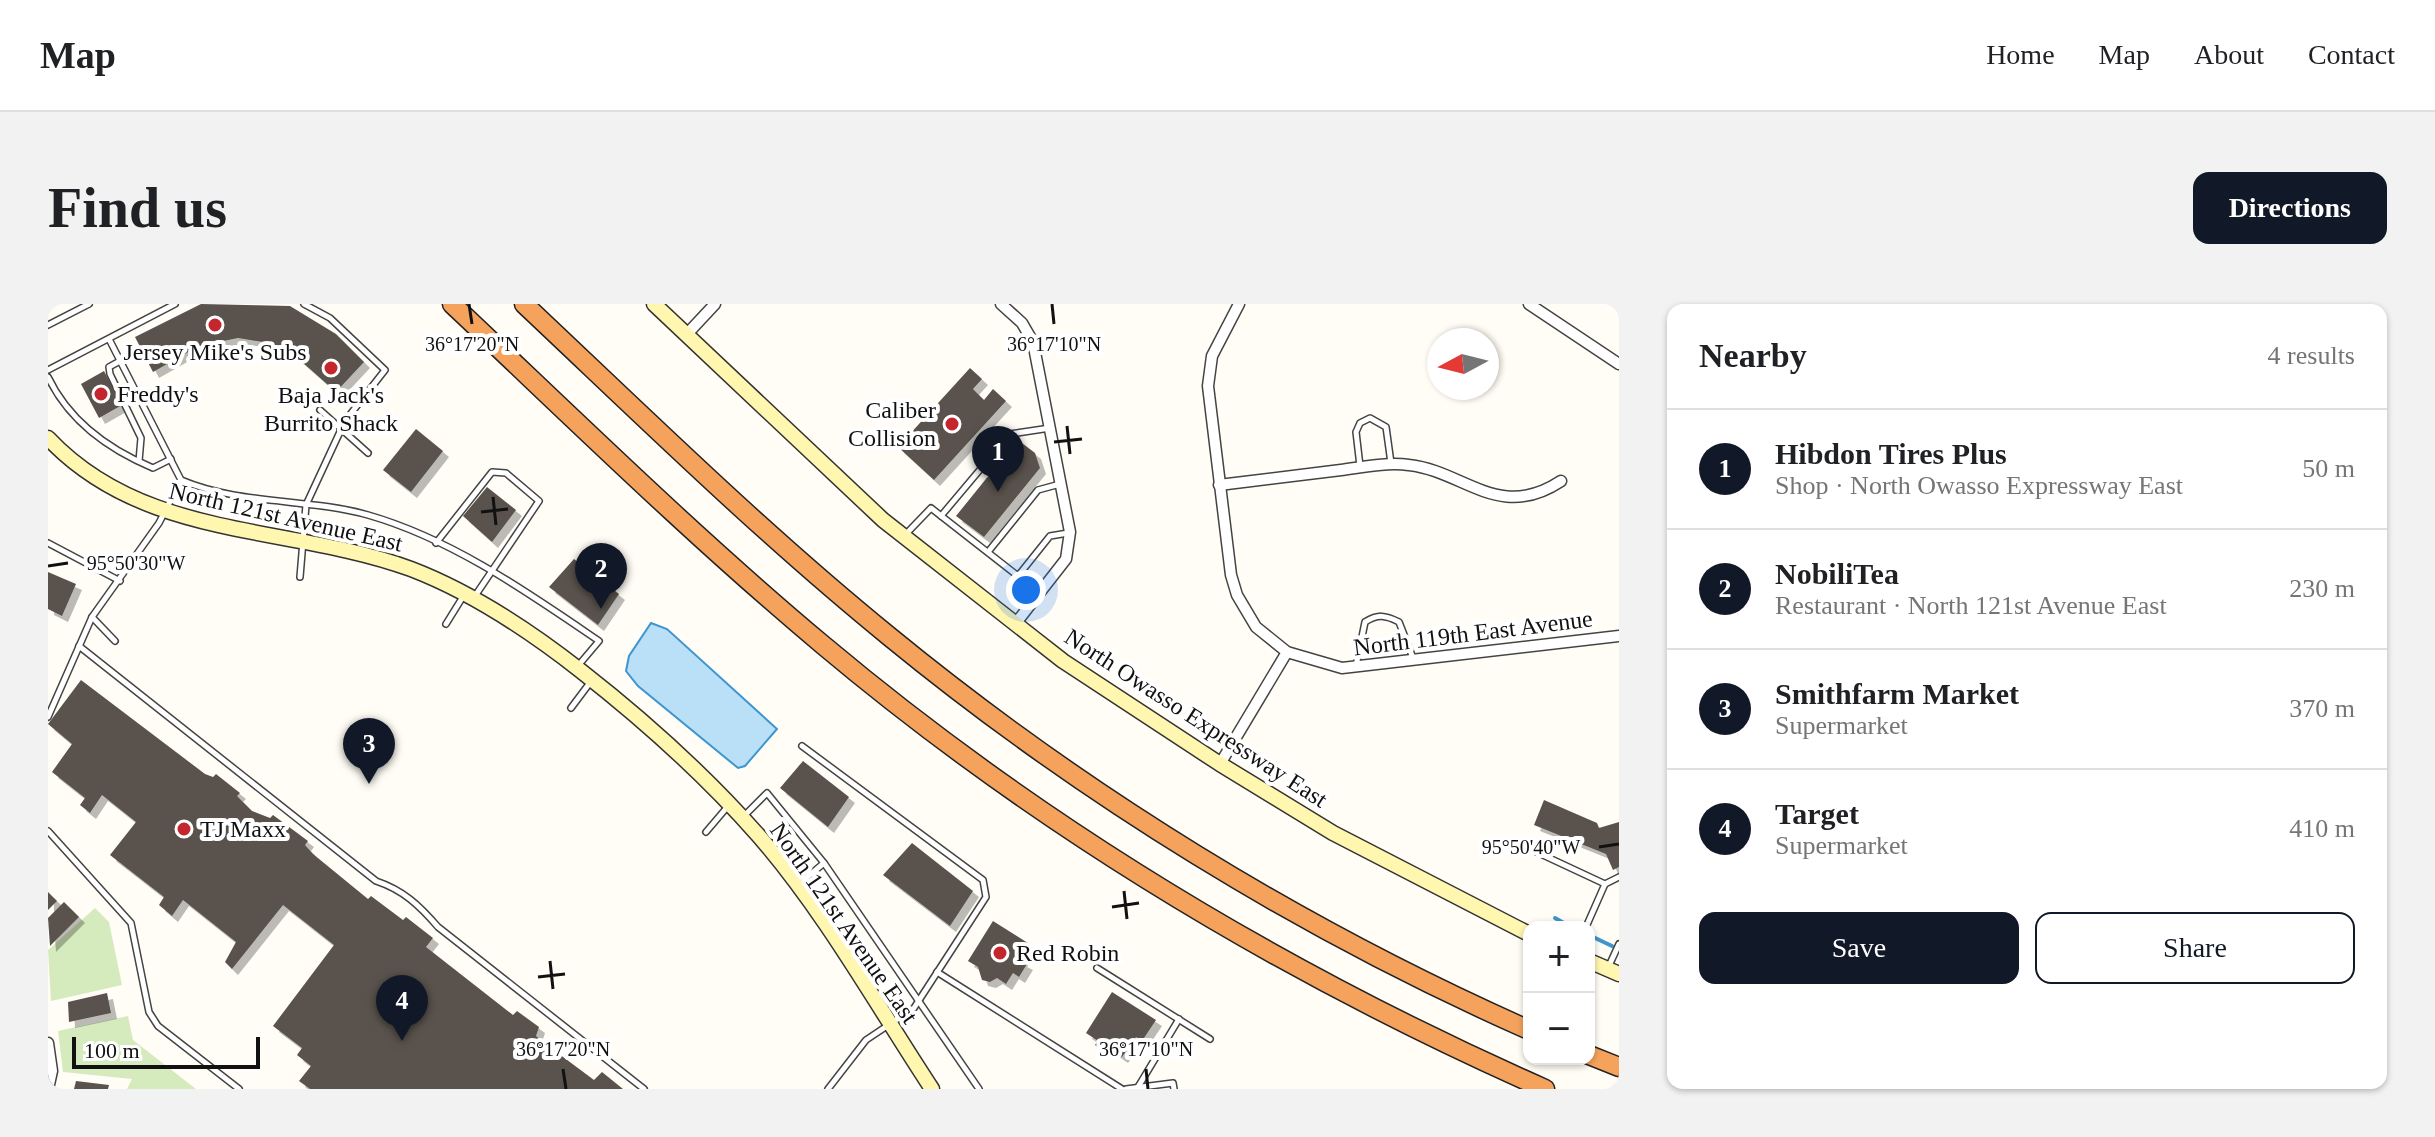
<!DOCTYPE html>
<html lang="en">
<head>
<meta charset="utf-8">
<style>
  body { margin:0; font-family:"Times New Roman",serif; background:#f2f2f2; color:#202124 }
  .controls { position:absolute; right:24px; bottom:24px; display:grid; overflow:hidden; border-radius:16px; box-shadow:0 2px 6px #0004 }
  .controls button { width:72px; height:72px; display:grid; place-items:center; padding:0; border:0; border-bottom:2px solid #e0e0e0; background:#fff; color:#202124; font:40px sans-serif }
  .compass { position:absolute; left:1379px; top:24px; width:72px; height:72px; border-radius:50%; background:#fff; box-shadow:0 2px 6px #0004; rotate:263deg }
  .scale { position:absolute; left:24px; bottom:20px; width:188px; box-sizing:border-box; padding-left:8px; border:4px solid #111; border-top:0; font-size:22px; line-height:28px; white-space:nowrap; color:#111; -webkit-text-stroke:6px #fff; paint-order:stroke }
  .you { position:absolute; left:978px; top:286px; width:28px; height:28px; margin:-20px; border:6px solid #fff; border-radius:50%; background:#1a73e8; box-shadow:0 0 0 12px #1a73e833 }
  .badge { display:grid; place-items:center; width:52px; height:52px; border-radius:50%; background:#111827; color:#fff; font-size:26px; font-weight:700 }
  .pin { position:absolute; translate:-50% -66px; filter:drop-shadow(0 2px 4px #0008) }
  .pin::after { content:''; position:absolute; top:42px; width:28px; height:24px; background:inherit; clip-path:polygon(0 0,100% 0,50% 100%) }
  .list { margin:0; padding:0; list-style:none }
  h2 { display:flex; justify-content:space-between; align-items:center; height:104px; margin:0; padding:0 32px; font-size:34px }
  h2 small { font-size:26px; font-weight:400; color:#757577 }
  .list li { display:grid; grid-template-columns:52px 1fr auto; gap:24px; align-items:center; box-sizing:border-box; height:120px; padding:0 32px; border-top:2px solid #e0e0e0 }
  .list b { display:block; font-size:30px; white-space:nowrap }
  .list p { margin:0; font-size:26px; white-space:nowrap; color:#757577 }
  .list em { font-size:26px; font-style:normal; color:#757577 }
  .actions { display:flex; gap:16px; padding:24px 32px }
  .actions a { flex:1; padding:18px 0; border:2px solid #111827; border-radius:16px; text-align:center; font-size:28px; color:#111827 }
  .actions .main { background:#111827; color:#fff }
  .map { position:relative; flex:none; width:1571px; height:785px; overflow:hidden; border-radius:16px }
  header { display:flex; align-items:center; gap:48px; box-sizing:border-box; height:112px; padding:0 40px; background:#fff; border-bottom:2px solid #e0e0e0 }
  header strong { font-size:38px }
  nav { display:flex; gap:44px; margin-inline-start:auto; font-size:28px }
  .intro { display:flex; align-items:center; justify-content:space-between; box-sizing:border-box; height:192px; padding:0 48px }
  h1 { margin:0; font-size:56px }
  .button { padding:20px 36px; border-radius:16px; background:#111827; color:#fff; font-size:28px; font-weight:700 }
  main { display:flex; gap:48px; padding:0 48px }
  aside { flex:1; background:#fff; border-radius:16px; box-shadow:0 2px 6px #0004 }
  .map>svg:first-child { display:block }
</style>
</head>
<body>
<header>
<strong>Map</strong>
<nav><a>Home</a><a>Map</a><a>About</a><a>Contact</a></nav>
</header>
<div class="intro"><h1>Find us</h1><a class="button">Directions</a></div>
<main>
<div class="map">
<svg width="1571" height="785" viewBox="0 0 1571 785">
  <defs>
    <filter id="shadow"><feDropShadow dx="6" dy="6" stdDeviation="0" flood-color="#0004"/></filter>
  </defs>
  <rect width="100%" height="100%" fill="#fffdf5"/>
  <g fill="#d5ebbd">
    <path d="M 47,604 L 61,618 L 74,681 L 3,697 L 0,646 Z"/>
    <path d="M 80,712 L 85,736 L 148,785 L 79,785 L 84,775 L 15,768 L 10,727 Z"/>
  </g>
  <path fill="#b9e0f7" stroke="#3f96cf" stroke-width="2" d="M 603,319 L 619,325 L 729,425 L 697,462 L 690,464 L 590,382 L 578,367 L 581,352 Z"/>
  <g fill="none" stroke-linecap="round" stroke-linejoin="round">
    <g stroke="#3f96cf" stroke-width="4">
      <path d="M 1507,614 L 1523,623"/>
      <path d="M 1545,633 L 1564,642"/>
    </g>
  </g>
  <g fill="#5a524d" filter="url(#shadow)">
    <path d="M 153,0 L 242,2 L 288,30 L 316,58 L 288,88 L 245,50 L 221,39 L 190,34 L 151,42 L 105,68 L 87,33 Z"/>
    <path d="M 922,64 L 934,75 L 925,85 L 936,96 L 945,85 L 958,97 L 886,176 L 850,143 Z"/>
    <path d="M 56,67 L 74,101 L 51,114 L 33,80 Z"/>
    <path d="M 368,125 L 395,147 L 363,188 L 335,166 Z"/>
    <path d="M 970,136 L 987,149 L 992,164 L 936,233 L 908,212 L 950,160 L 946,157 L 955,145 L 959,149 Z"/>
    <path d="M 439,183 L 468,206 L 444,238 L 415,212 Z"/>
    <path d="M 526,255 L 571,290 L 550,321 L 501,283 Z"/>
    <path d="M 0,268 L 28,280 L 14,312 L 0,305 Z"/>
    <path d="M 33,376 L 157,470 L 165,473 L 168,470 L 192,489 L 189,492 L 204,507 L 222,514 L 225,511 L 260,537 L 257,541 L 265,550 L 320,595 L 323,592 L 355,616 L 358,613 L 385,634 L 378,643 L 465,711 L 469,707 L 491,723 L 488,732 L 495,738 L 546,776 L 554,768 L 575,785 L 262,785 L 251,777 L 263,762 L 249,751 L 254,744 L 225,722 L 286,641 L 235,601 L 184,665 L 177,658 L 188,638 L 135,596 L 124,612 L 111,601 L 116,593 L 62,551 L 88,518 L 54,491 L 42,509 L 32,501 L 37,494 L 4,468 L 24,440 L 0,420 Z"/>
    <path d="M 755,457 L 801,493 L 780,523 L 732,484 Z"/>
    <path d="M 1496,496 L 1549,519 L 1551,524 L 1571,518 L 1571,563 L 1565,566 L 1558,550 L 1486,521 Z"/>
    <path d="M 864,539 L 925,587 L 902,622 L 835,571 Z"/>
    <path d="M 0,588 L 9,597 L 0,606 Z"/>
    <path d="M 16,598 L 31,613 L 2,642 L 0,614 Z"/>
    <path d="M 945,617 L 983,641 L 973,657 L 979,660 L 971,673 L 965,669 L 958,680 L 949,674 L 942,678 L 934,676 L 930,663 L 920,657 Z"/>
    <path d="M 1064,688 L 1108,716 L 1094,737 L 1088,733 L 1074,753 L 1061,744 L 1058,749 L 1047,741 L 1050,737 L 1038,729 Z"/>
    <path d="M 59,689 L 63,709 L 21,718 L 20,698 Z"/>
    <path d="M 28,777 L 61,781 L 60,785 L 26,785 Z"/>
  </g>
  <g fill="none" stroke-linecap="round" stroke-linejoin="round">
    <defs>
      <g id="lane">
        <path d="M 0,21 L 41,0"/>
        <path d="M 61,35 L 133,176 C 192,201 259,194 320,211 C 404,235 479,288 551,337 L 529,363"/>
        <path d="M 72,57 L 61,63 L 62,70 L 93,134 L 91,157"/>
        <path d="M 0,66 L 127,0"/>
        <path d="M 0,73 C 21,117 62,146 105,164 L 123,155"/>
        <path d="M 272,106 L 320,149"/>
        <path d="M 1312,162 L 1308,128 L 1312,119 L 1322,114 L 1338,123 L 1343,159"/>
        <path d="M 893,212 L 962,130 L 1002,124"/>
        <path d="M 857,231 L 883,204 L 970,272 L 1002,232 L 1020,229"/>
        <path d="M 0,239 L 72,277"/>
        <path d="M 388,239 L 444,168 L 458,169 L 491,197 L 427,292"/>
        <path d="M 940,248 L 990,186 L 1012,180"/>
        <path d="M 252,273 L 258,201 L 297,117 L 337,66 L 282,14 L 256,0"/>
        <path d="M 44,313 L 67,337"/>
        <path d="M 398,320 L 416,291"/>
        <path d="M 31,342 L 328,577 C 355,586 371,601 390,623 L 596,785"/>
        <path d="M 1308,362 L 1317,318 C 1330,310 1337,311 1351,318 L 1365,354"/>
        <path d="M 523,404 L 544,376"/>
        <path d="M 0,413 L 44,313 L 111,219 L 133,176"/>
        <path d="M 754,442 L 935,576 L 938,593 L 866,704 L 818,736 L 780,785"/>
        <path d="M 697,511 L 719,489 L 776,559 L 931,785"/>
        <path d="M 0,527 L 83,619 L 101,708 L 110,722 L 191,785"/>
        <path d="M 658,528 L 681,501"/>
        <path d="M 1482,545 L 1557,580"/>
        <path d="M 750,581 L 776,559"/>
        <path d="M 1538,623 L 1557,580 L 1571,573"/>
        <path d="M 1049,664 L 1162,735"/>
        <path d="M 1560,664 L 1571,640"/>
        <path d="M 889,668 L 1074,785"/>
        <path d="M 1090,783 L 1131,715"/>
        <path d="M 1078,785 L 1125,779 L 1126,785"/>
      </g>
      <g id="street">
        <path d="M 953,0 L 974,19 L 985,38 L 1022,228 L 1018,255 L 968,319"/>
        <path d="M 1191,0 L 1164,52 L 1160,82 L 1183,271 L 1189,291 L 1208,323 L 1239,348 L 1294,364 L 1571,332"/>
        <path d="M 1481,0 L 1571,60"/>
        <path d="M 639,30 L 667,0"/>
        <path d="M 1171,181 C 1211,176 1252,171 1293,166 C 1315,163 1339,158 1361,161 C 1416,167 1451,218 1513,177"/>
        <path d="M 1172,460 L 1239,348"/>
        <path d="M 0,739 L 4,767 L 0,785"/>
      </g>
      <g id="secondary">
        <path d="M 606,0 L 835,216 L 1015,357 L 1172,460 L 1285,529 L 1481,630"/>
        <path d="M 0,134 C 97,237 240,220 363,265 C 423,288 482,327 533,367 C 597,417 656,470 710,531 C 777,608 828,700 884,785"/>
        <path d="M 1541,657 L 1571,670"/>
      </g>
      <g id="highway">
        <path d="M 404,0 C 526,115 646,233 775,341 C 993,524 1237,670 1497,785"/>
        <path d="M 476,0 C 596,113 714,229 842,333 C 1035,491 1253,625 1481,726"/>
        <path d="M 1541,751 L 1571,763"/>
      </g>
    </defs>
    <use href="#lane" stroke="#444" stroke-width="8"/>
    <use href="#street" stroke="#444" stroke-width="13"/>
    <use href="#secondary" stroke="#333" stroke-width="17"/>
    <use href="#highway" stroke="#222" stroke-width="21"/>
    <use href="#lane" stroke="#fff" stroke-width="5"/>
    <use href="#street" stroke="#fff" stroke-width="10"/>
    <use href="#secondary" stroke="#fff6b0" stroke-width="14"/>
    <use href="#highway" stroke="#f5a25d" stroke-width="18"/>
  </g>
  <path fill="none" stroke="#111" stroke-width="3" d="M 421,0 L 424,20M 1004,0 L 1006,20M 1019,122 L 1022,150M 1006,138 L 1034,135M 445,193 L 448,221M 433,208 L 460,205M 0,262 L 20,259M 1551,543 L 1571,540M 1076,587 L 1079,615M 1064,603 L 1091,599M 502,657 L 505,685M 490,673 L 517,670M 515,765 L 518,785M 1098,765 L 1100,785"/>
  <g fill="#c4262e" stroke="#fff" stroke-width="3">
    <circle cx="167" cy="21" r="8"/>
    <circle cx="283" cy="64" r="8"/>
    <circle cx="53" cy="90" r="8"/>
    <circle cx="904" cy="120" r="8"/>
    <circle cx="136" cy="525" r="8"/>
    <circle cx="952" cy="649" r="8"/>
  </g>
  <g text-anchor="middle" stroke-width="8" stroke-linejoin="round" paint-order="stroke">
    <g font-size="24" fill="#111" stroke="#fff" text-anchor="start">
      <text x="167" y="56" text-anchor="middle">Jersey Mike's Subs</text>
      <text x="69" y="98">Freddy's</text>
      <text x="283" y="99" text-anchor="middle">Baja Jack's<tspan x="283" dy="28">Burrito Shack</tspan></text>
      <text x="888" y="114" text-anchor="end">Caliber<tspan x="888" dy="28">Collision</tspan></text>
      <text x="152" y="533">TJ Maxx</text>
      <text x="968" y="657">Red Robin</text>
    </g>
    <g font-size="24" fill="#111" stroke="#fff">
      <text transform="translate(238 213) rotate(13)" y="8">North 121st Avenue East</text>
      <text transform="translate(1425 329) rotate(-7)" y="8">North 119th East Avenue</text>
      <text transform="translate(1148 414) rotate(33)" y="8">North Owasso Expressway East</text>
      <text transform="translate(796 619) rotate(55)" y="8">North 121st Avenue East</text>
    </g>
  </g>
  <g font-size="20" text-anchor="middle" fill="#111" stroke="#fff" stroke-width="8" stroke-linejoin="round" paint-order="stroke">
    <text x="424" y="47">36°17'20"N</text>
    <text x="1006" y="47">36°17'10"N</text>
    <text x="88" y="266">95°50'30"W</text>
    <text x="1483" y="550">95°50'40"W</text>
    <text x="515" y="752">36°17'20"N</text>
    <text x="1098" y="752">36°17'10"N</text>
  </g>
</svg>
<div class="controls">
<button>+</button>
<button>−</button>
</div>
<svg class="compass" viewBox="-18 -18 36 36"><path d="M0-13l5 13h-10z" fill="#e53935"/><path d="M0 13l5-13h-10z" fill="#757577"/></svg>
<div class="scale">100 m</div>
<div class="you"></div>
<div class="pin badge" style="left:950px;top:188px">1</div>
<div class="pin badge" style="left:553px;top:305px">2</div>
<div class="pin badge" style="left:321px;top:480px">3</div>
<div class="pin badge" style="left:354px;top:737px">4</div>
</div>
<aside>
<h2>Nearby<small>4 results</small></h2>
<ul class="list">
<li><span class="badge">1</span><div><b>Hibdon Tires Plus</b><p>Shop · North Owasso Expressway East</p></div><em>50 m</em></li>
<li><span class="badge">2</span><div><b>NobiliTea</b><p>Restaurant · North 121st Avenue East</p></div><em>230 m</em></li>
<li><span class="badge">3</span><div><b>Smithfarm Market</b><p>Supermarket</p></div><em>370 m</em></li>
<li><span class="badge">4</span><div><b>Target</b><p>Supermarket</p></div><em>410 m</em></li>
</ul>
<div class="actions"><a class="main">Save</a><a>Share</a></div>
</aside>
</main>
</body>
</html>
